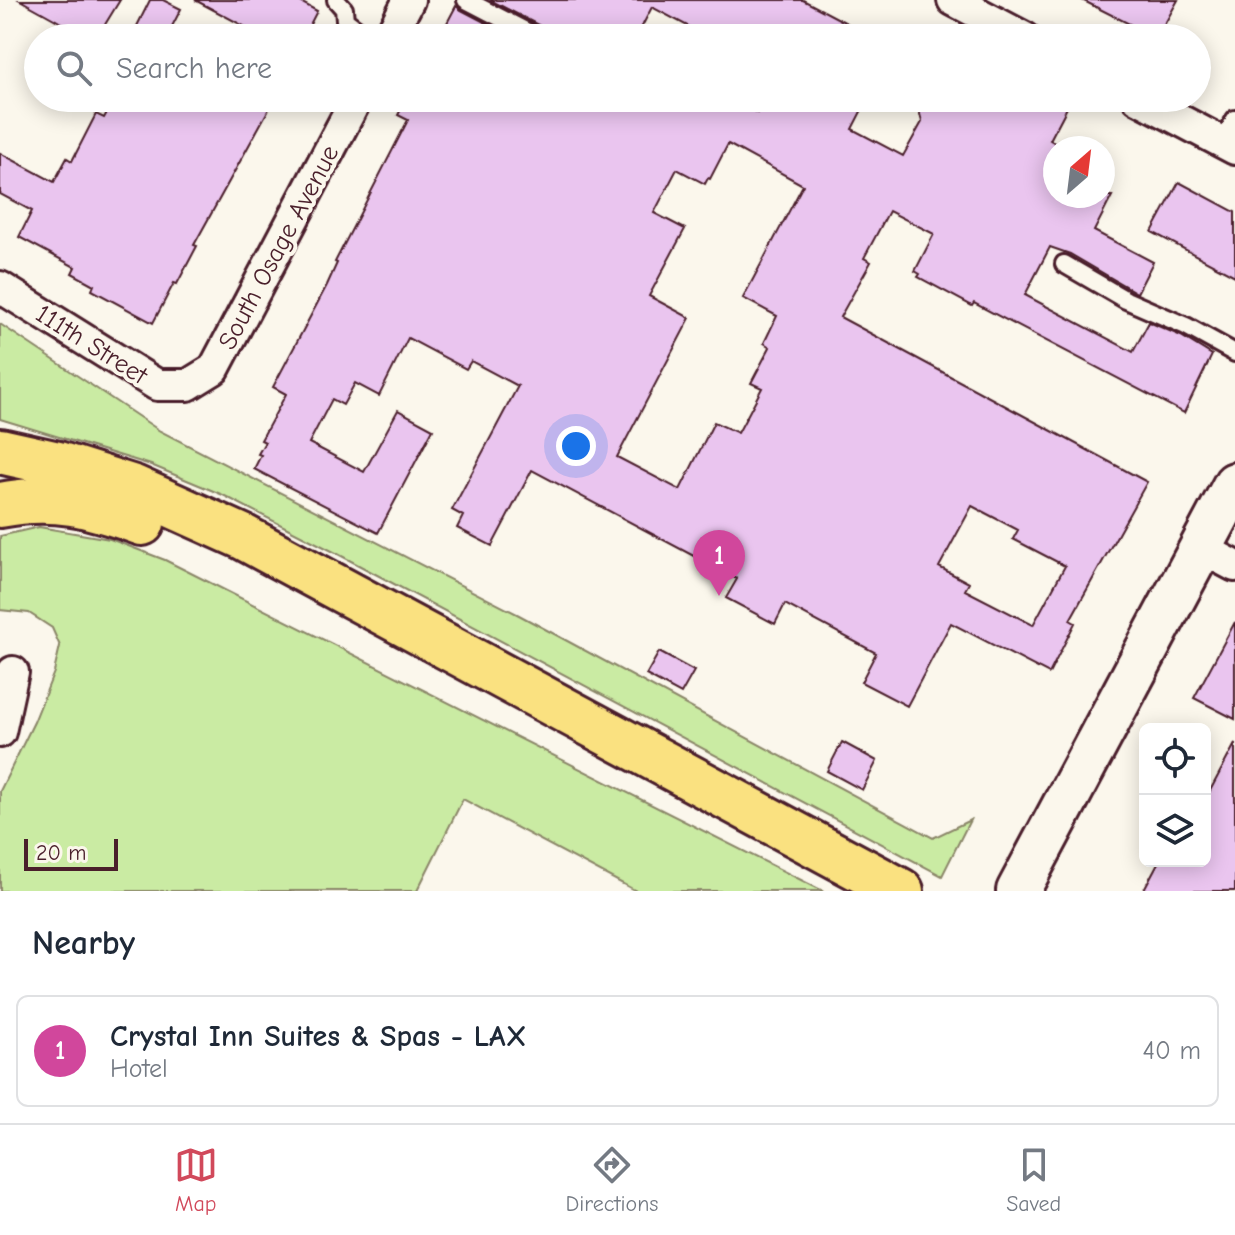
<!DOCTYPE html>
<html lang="en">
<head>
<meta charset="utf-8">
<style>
  body { margin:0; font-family:"Comic Neue",sans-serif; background:#f2f2f3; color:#1f2937 }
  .controls { position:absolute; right:24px; bottom:24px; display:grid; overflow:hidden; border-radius:12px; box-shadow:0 4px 20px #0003 }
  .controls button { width:72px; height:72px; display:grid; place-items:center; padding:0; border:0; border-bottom:2px solid #e0e1e3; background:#fff; color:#1f2937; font:40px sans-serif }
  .compass { position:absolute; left:1043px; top:136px; width:72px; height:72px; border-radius:50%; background:#fff; box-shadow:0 4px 20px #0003; rotate:28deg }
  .scale { position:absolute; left:24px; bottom:20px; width:94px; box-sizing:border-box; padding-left:8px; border:4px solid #4a1f2b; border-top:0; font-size:22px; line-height:28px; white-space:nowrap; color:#4a1f2b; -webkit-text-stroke:6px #fbf7ec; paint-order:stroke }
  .you { position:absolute; left:576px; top:446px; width:28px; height:28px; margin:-20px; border:6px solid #fff; border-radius:50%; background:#1a73e8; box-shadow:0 0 0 12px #1a73e833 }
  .badge { display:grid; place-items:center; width:52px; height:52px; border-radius:50%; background:#d1495b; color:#fff; font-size:26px; font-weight:700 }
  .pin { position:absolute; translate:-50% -66px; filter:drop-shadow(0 2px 4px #0008) }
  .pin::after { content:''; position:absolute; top:42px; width:28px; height:24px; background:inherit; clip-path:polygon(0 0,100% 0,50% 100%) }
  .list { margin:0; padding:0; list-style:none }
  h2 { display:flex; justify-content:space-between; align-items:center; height:104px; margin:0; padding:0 32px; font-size:34px }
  h2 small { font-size:26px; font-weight:400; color:#747a83 }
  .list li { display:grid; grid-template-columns:52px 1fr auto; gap:24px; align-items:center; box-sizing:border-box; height:112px; margin:0 16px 16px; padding:0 16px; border:2px solid #e0e1e3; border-radius:12px }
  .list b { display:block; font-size:30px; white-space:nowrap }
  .list p { margin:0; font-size:26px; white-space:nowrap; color:#747a83 }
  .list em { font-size:26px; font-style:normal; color:#747a83 }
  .icon { flex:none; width:44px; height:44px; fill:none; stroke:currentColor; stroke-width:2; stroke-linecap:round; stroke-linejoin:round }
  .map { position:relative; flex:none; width:1235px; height:891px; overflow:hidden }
  .search { position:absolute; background:#fff; box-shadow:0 4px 20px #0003; left:24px; right:24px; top:24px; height:88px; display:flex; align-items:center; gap:20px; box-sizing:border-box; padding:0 28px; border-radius:44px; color:#747a83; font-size:30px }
  .sheet { height:232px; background:#fff }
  nav { display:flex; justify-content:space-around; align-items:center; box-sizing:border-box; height:112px; border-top:2px solid #e0e1e3; background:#fff; font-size:22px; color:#747a83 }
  nav a { display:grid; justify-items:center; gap:4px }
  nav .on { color:#d1495b }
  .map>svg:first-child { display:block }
</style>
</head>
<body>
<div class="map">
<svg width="1235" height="891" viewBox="0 0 1235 891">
  <rect width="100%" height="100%" fill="#fbf7ec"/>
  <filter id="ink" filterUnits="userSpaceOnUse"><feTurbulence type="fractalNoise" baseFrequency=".0125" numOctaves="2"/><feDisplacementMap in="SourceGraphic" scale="16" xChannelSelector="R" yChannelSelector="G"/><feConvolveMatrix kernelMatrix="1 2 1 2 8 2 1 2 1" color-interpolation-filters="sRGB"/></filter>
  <g filter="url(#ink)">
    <g fill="#caeba3" stroke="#8a8567" stroke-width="2">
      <path d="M 0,324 L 160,431 L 519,615 L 933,838 L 970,820 L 942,876 L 336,553 L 223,495 L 151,465 L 0,419 Z"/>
      <path d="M 39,527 L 110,539 L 165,560 L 823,891 L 636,891 L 463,799 L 417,891 L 0,891 L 0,791 L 34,722 L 54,672 L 60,646 L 52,628 L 29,613 L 0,610 L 0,536 Z"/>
    </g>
    <g fill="#eac5ef" stroke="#4a1f2b" stroke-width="2" fill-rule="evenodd">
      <path d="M 20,0 L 120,0 L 98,36 L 77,25 L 74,30 Z"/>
      <path d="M 150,0 L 163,0 L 181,9 L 166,38 L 151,38 L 135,30 Z"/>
      <path d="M 195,0 L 297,0 L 317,11 L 303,38 L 266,38 Z"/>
      <path d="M 490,0 L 803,0 L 875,38 L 710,38 L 652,7 L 636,38 L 550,38 L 544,28 Z"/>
      <path d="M 1082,0 L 1178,0 L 1157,38 Z"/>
      <path d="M 456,6 L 461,10 L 515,38 L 439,38 Z"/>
      <path d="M 115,98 L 275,98 L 194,245 L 197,246 L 177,284 L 174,283 L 153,323 L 92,290 L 94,285 L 72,273 L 75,267 L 19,237 L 32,211 L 0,194 L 0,153 L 54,182 L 67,158 L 72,161 L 96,114 L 104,118 Z"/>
      <path d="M 407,98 L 729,98 L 757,113 L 765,98 L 868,98 L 852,129 L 903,156 L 922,122 L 916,98 L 1072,98 L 1050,140 L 1055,143 L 1055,196 L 1112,196 L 1094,231 L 1153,262 L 1137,293 L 1070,254 L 1050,247 L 1025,295 L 1133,352 L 1149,322 L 1181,336 L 1212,355 L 1184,413 L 974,303 L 972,306 L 918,277 L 920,274 L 915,271 L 934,234 L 889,211 L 864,258 L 871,262 L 840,317 L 1147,482 L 1070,620 L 1075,623 L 1049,674 L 951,623 L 907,706 L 861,682 L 876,653 L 785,604 L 775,624 L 726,598 L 737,579 L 532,470 L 492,546 L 457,528 L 463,516 L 452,510 L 518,386 L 471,361 L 466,369 L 408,338 L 379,396 L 355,383 L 343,405 L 332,399 L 309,443 L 364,472 L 398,410 L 433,429 L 378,533 L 254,469 L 261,455 L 258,454 L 265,442 L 261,440 L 286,394 L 273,387 L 327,285 L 337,263 L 335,262 L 408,120 L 398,115 ZM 728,144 L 803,185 L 743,298 L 777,316 L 764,343 L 770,347 L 751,383 L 762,388 L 738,433 L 714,422 L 680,490 L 617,457 L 690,318 L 649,296 L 685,229 L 654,213 L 677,169 L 705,184 L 708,178 L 710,179 ZM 972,506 L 1018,530 L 1013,539 L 1065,566 L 1033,625 L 965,590 L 969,583 L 939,567 Z"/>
      <path d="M 1179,182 L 1235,212 L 1235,276 L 1152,232 Z"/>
      <path d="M 1235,622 L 1235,719 L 1194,698 Z"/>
      <path d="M 659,652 L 694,671 L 681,694 L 646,675 Z"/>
      <path d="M 842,742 L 877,761 L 862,790 L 827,771 Z"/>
      <path d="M 1235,744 L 1235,891 L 1143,891 L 1159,861 L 1205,861 L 1205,800 Z"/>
    </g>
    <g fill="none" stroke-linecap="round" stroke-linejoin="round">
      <defs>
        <g id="lane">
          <path d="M 336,0 L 344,9 L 345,20 L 369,38"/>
          <path d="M 466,0 L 539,38"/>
          <path d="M 1222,143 L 1235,119"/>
          <path d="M 1064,264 L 1126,300 L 1186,326 L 1235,353"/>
        </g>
        <g id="street">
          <path d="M 953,0 L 1025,38"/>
          <path d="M 389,38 L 409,0"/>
          <path d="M 1138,98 L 1235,149"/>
          <path d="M 0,287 L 157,385 L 188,385 L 214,369 L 357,98"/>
          <path d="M 1201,548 L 1235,566"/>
          <path d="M 0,732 L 13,672"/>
        </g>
        <path id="secondary" d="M 1018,891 L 1235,484"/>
        <g id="highway">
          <path d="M 0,451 L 58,464 L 134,488 L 243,537 L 901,891"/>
          <path d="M 0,505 C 54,494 91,505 142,523"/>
        </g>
      </defs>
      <use href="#lane" stroke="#4a1f2b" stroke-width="22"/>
      <use href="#street" stroke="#4a1f2b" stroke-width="36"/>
      <use href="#secondary" stroke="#4a1f2b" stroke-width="48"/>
      <use href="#highway" stroke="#4a1f2b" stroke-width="50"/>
      <use href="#lane" stroke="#fbf7ec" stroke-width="16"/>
      <use href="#street" stroke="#fbf7ec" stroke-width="30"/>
      <use href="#secondary" stroke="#fbf7ec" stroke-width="42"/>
      <use href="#highway" stroke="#fae180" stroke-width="44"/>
    </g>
  </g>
  <g text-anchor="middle" stroke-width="8" stroke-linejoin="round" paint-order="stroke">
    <g font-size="26" fill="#4a1f2b" stroke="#fbf7ec">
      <text transform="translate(278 247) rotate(-62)" y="9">South Osage Avenue</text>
      <text transform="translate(92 344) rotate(32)" y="9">111th Street</text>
    </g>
  </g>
</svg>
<div class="controls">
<button><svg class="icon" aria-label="locate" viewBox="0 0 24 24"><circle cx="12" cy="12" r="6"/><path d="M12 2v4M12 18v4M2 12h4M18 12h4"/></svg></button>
<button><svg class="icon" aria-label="layers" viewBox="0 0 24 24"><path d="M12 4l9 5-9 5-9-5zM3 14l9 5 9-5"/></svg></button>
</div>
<svg class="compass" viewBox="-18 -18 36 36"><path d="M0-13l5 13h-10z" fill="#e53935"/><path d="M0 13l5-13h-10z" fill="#747a83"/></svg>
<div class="scale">20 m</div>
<div class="you"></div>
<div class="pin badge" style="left:719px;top:596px;background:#d1479c">1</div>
<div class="search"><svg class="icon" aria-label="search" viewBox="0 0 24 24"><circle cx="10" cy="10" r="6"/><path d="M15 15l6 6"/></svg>Search here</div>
</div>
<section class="sheet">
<h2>Nearby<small></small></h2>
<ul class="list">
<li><span class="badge" style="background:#d1479c">1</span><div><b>Crystal Inn Suites &amp; Spas - LAX</b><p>Hotel</p></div><em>40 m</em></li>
</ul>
</section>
<nav>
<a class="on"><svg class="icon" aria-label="map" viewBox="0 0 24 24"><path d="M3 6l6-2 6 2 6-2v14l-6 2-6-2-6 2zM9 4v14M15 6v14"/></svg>Map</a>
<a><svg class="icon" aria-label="directions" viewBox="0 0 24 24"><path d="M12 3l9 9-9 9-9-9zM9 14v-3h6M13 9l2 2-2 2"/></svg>Directions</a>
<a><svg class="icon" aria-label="saved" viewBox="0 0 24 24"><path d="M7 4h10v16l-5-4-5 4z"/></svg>Saved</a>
</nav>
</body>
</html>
